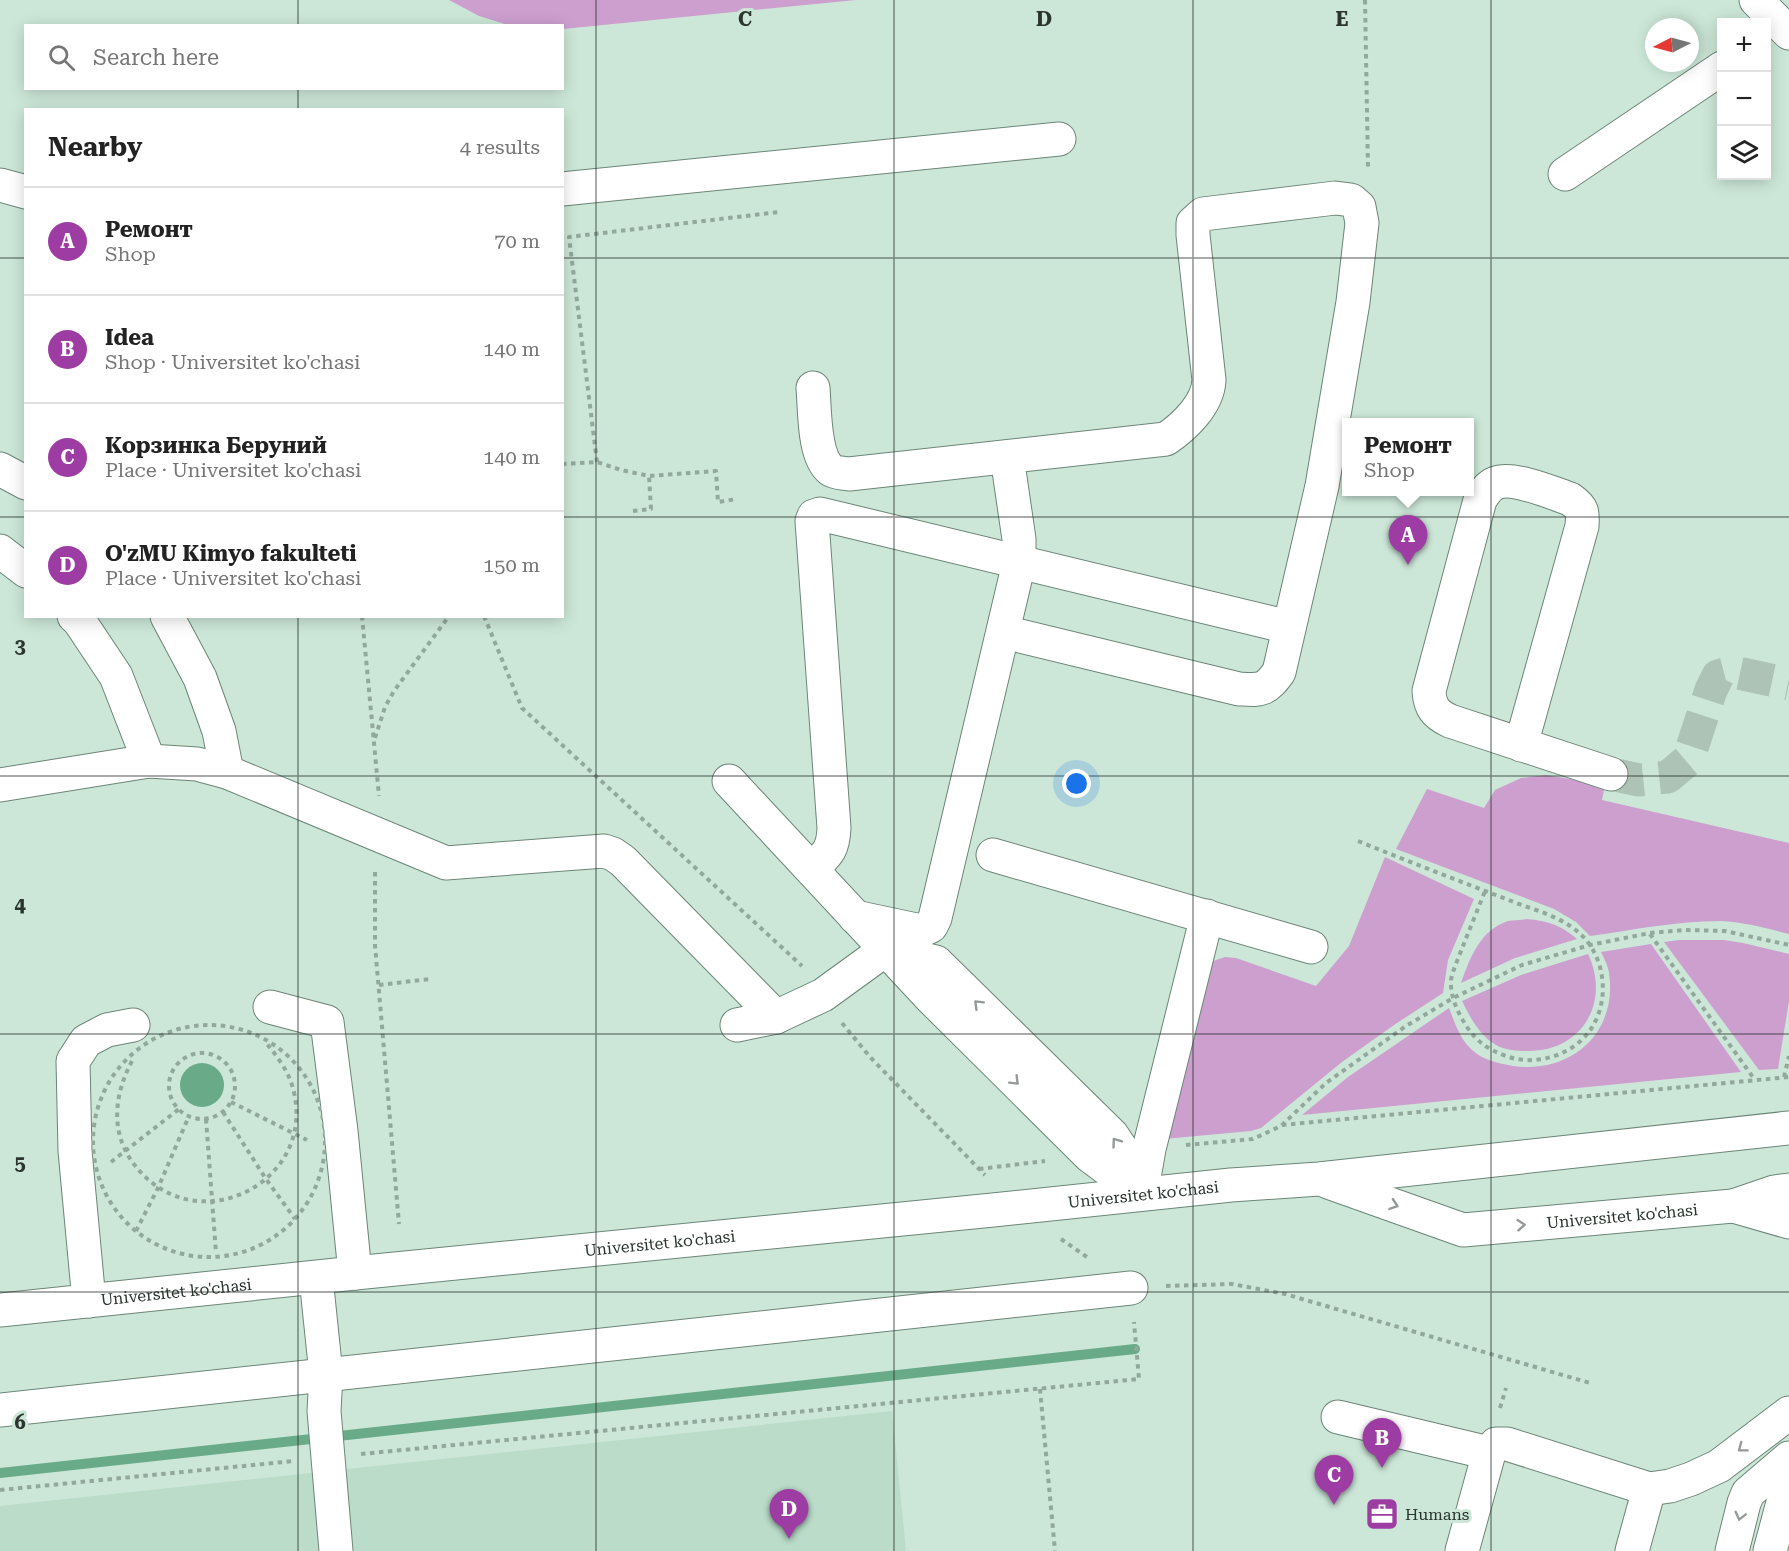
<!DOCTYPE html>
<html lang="en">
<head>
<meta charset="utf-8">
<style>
  body { margin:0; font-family:"Roboto Serif",serif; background:#f2f2f2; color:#222 }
  .controls { position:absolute; right:18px; top:18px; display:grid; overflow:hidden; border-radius:0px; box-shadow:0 3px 15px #0003 }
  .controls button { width:54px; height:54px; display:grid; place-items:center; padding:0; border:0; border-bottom:2px solid #e0e0e0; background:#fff; color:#222; font:30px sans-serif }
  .compass { position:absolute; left:1645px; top:18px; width:54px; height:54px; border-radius:50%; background:#fff; box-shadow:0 3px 15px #0003; rotate:264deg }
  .you { position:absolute; left:1077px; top:784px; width:21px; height:21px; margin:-15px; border:4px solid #fff; border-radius:50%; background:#1a73e8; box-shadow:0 0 0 9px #1a73e833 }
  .badge { display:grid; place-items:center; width:39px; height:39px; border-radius:50%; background:#9d3da4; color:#fff; font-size:20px; font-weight:700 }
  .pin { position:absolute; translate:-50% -50px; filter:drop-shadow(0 2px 3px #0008) }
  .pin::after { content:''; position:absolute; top:32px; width:21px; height:18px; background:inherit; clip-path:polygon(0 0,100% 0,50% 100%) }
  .popup { position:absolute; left:1342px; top:418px; width:132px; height:78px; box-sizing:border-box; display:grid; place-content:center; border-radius:0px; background:#fff; filter:drop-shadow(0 2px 4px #0005); font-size:20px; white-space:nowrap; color:#767676 }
  .popup b { font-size:22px; color:#222 }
  .popup::after { content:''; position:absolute; left:50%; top:100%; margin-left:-12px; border:12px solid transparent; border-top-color:#fff }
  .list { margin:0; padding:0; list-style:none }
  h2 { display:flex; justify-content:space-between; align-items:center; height:78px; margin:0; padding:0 24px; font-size:26px }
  h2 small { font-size:20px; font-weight:400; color:#767676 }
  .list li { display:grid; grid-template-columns:39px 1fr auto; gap:18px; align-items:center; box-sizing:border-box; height:108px; padding:0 24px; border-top:2px solid #e0e0e0 }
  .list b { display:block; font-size:22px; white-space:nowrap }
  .list p { margin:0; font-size:20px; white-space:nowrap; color:#767676 }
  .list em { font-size:20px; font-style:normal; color:#767676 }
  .icon { flex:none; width:33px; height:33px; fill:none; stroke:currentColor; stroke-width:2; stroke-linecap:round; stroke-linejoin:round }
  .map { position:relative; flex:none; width:1789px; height:1551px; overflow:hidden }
  .search { position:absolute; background:#fff; box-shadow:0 3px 15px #0003; left:24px; top:24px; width:540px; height:66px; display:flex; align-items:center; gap:15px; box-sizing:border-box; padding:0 21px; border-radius:0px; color:#767676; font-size:22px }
  .panel { position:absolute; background:#fff; box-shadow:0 3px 15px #0003; left:24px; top:108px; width:540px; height:510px; border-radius:0px }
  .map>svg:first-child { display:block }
</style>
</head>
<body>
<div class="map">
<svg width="1789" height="1551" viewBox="0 0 1789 1551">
  <rect width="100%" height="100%" fill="#cce7d8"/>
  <path fill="#badcc9" d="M 892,1411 L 906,1551 L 0,1551 L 0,1506 Z"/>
  <g fill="#cd9fcf">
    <path d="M 449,0 L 856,0 L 563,29 L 562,26 L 508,25 L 479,16 Z"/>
    <path d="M 1546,775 L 1605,785 L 1602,800 L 1789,843 L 1789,934 C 1766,928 1744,922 1720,921 C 1677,921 1633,930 1590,936 L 1576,922 L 1554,909 L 1396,849 L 1427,789 L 1484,808 L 1495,790 L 1521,778 Z"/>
    <path d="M 1385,857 L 1474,899 L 1448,960 L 1443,993 L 1394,1025 L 1342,1062 L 1261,1128 L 1251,1131 L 1164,1139 L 1213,961 L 1225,957 L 1236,958 L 1316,986 L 1349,946 Z"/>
    <path d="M 1527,919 C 1548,921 1561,925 1577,939 L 1515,958 L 1461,983 C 1470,958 1480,930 1508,921 C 1514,920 1521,920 1527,919 Z"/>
    <path d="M 1679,940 L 1724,940 L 1743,943 L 1789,954 L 1789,1001 L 1778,1069 L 1759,1070 L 1664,942 Z"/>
    <path d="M 1651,944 L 1741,1072 L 1302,1115 L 1348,1077 L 1449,1008 C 1455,1023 1459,1037 1471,1049 C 1482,1060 1498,1063 1513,1066 C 1571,1074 1618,1033 1609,973 C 1608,966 1604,958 1601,952 Z"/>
    <path d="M 1588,954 C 1611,1002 1582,1052 1527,1051 C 1516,1051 1505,1050 1496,1045 C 1479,1035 1470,1017 1462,1001 L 1521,975 Z"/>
  </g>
  <circle fill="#69ab88" cx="202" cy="1085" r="22"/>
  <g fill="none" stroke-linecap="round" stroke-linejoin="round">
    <path stroke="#69ab88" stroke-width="10" d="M 0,1473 L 1135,1349"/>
    <path stroke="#acc3b6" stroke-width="33" stroke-dasharray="33 16" stroke-linecap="butt" d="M 1611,774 L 1639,780 L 1668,777 L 1688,760 L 1711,690 L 1718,676 L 1733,672 L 1789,684"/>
    <defs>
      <g id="minor">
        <path d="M 1756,0 L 1789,33"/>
        <path d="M 1565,174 L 1722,68"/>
        <path d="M 0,185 L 26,192"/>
        <path d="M 562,189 L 1059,139"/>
        <path d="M 813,388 C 815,409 813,456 831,470 C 835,473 843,473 849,474 L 1166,439 C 1185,426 1208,404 1209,380 L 1193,235 L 1193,223 L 1203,214 L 1335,198 L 1351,200 L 1359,207 L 1362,223 L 1353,302 L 1322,486 L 1279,672 C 1265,691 1262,690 1239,689 L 1004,632"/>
        <path d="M 0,469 L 26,483"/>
        <path d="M 0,551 L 26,571"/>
        <path d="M 74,616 L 80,622 L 116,676 L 149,761"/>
        <path d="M 167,616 L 200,678 L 219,731 L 227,772"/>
        <path d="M 1521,745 L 1582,526 C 1583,512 1583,508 1570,499 C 1553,493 1512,476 1496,483 C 1488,486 1484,493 1480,500 L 1429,691 C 1430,707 1435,714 1450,721 L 1611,774"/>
        <path d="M 729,781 L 931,998 L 1090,1156 L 1141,1194"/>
        <path d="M 0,785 L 149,761 L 197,764 L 227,772 L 446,863 L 604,851 L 613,854 L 623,861 L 776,1017"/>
        <path d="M 993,855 L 1311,947"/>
        <path d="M 812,869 C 827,854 833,851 834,828 L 812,521 L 814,516 L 820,514 L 1289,627"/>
        <path d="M 855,917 L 921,931 L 931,926 L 935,918 L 1019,563 L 1019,539 L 1007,457"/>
        <path d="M 270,1007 L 327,1022 L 341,1131 L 355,1273"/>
        <path d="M 737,1025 L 776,1017 L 823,995 L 885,950 L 936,962 L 1112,1135 L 1124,1153 L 1141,1192"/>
        <path id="s1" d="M 1328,1182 L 1463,1230 L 1733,1206 L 1774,1192 L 1789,1190"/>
        <path d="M 1141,1194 L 1149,1149 L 1207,916"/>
        <path d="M 1733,1206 L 1789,1222"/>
        <path d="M 316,1278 L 326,1374 L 324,1411 L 336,1551"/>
        <path d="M 89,1301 L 75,1151 L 73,1061 L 86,1041 L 107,1030 L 133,1025"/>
        <path id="s2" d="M 0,1310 L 355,1273 L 993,1210 L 1231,1185 L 1319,1179 L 1789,1128"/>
        <path d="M 0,1410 L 1131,1288"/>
        <path d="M 1338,1417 L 1489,1453"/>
        <path d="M 1462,1551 L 1489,1453 L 1496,1444 L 1507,1444 L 1649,1489 L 1670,1486 L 1691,1479 L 1719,1466 L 1789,1413"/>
        <path d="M 1632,1551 L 1649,1489"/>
        <path d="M 1732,1551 L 1744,1503 L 1748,1493 L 1789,1458"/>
        <path d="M 1770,1551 L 1789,1480"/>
      </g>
    </defs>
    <use href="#minor" stroke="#6c8577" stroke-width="35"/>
    <g stroke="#93a89c" stroke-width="4" stroke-dasharray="4.5 4.5" stroke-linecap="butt">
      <path d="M 1365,0 L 1368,169"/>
      <path d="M 597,462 L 569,237 L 779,212"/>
      <path d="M 562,464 L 597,462 L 621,470 L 649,476 L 716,471 L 718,502 L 737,499"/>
      <path d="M 633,511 L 651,509 L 649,476"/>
      <path d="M 362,616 L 379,796"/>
      <path d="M 484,616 L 522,708 L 802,966"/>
      <path d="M 375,738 L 385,707 L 394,691 L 449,616"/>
      <path d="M 1358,841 C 1407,861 1457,880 1506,899 C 1528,908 1554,914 1573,928 C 1602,948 1611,990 1595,1022 C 1580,1053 1538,1068 1506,1056 C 1489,1050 1477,1042 1467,1027 C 1458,1013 1450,997 1451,980 C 1453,969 1459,957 1463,946 C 1470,928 1478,909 1485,891"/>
      <path d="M 375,872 L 375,945 L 399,1224"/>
      <path d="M 1650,934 L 1755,1080"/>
      <path d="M 379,985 L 430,979"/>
      <path d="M 842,1023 L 870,1057 L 985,1175"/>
      <circle cx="209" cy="1141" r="116"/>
      <circle cx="202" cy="1086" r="33"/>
      <path d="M 132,1061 C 115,1093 110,1129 131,1160 C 192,1249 325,1181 291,1082 C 286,1068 276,1055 267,1044"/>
      <path d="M 1784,1077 L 1789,1056"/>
      <path d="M 231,1102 L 307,1140"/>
      <path d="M 223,1112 L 266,1179 L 295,1219"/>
      <path d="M 206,1119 L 216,1253"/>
      <path d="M 1282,1125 L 1789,1077"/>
      <path d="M 1186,1145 L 1253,1139 L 1281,1126 L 1326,1083 L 1406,1026 L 1453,998 L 1522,965 L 1590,945 L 1650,933 L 1685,930 L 1725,931 L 1789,945"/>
      <path d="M 111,1162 L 179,1109"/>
      <path d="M 979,1169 L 1045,1161"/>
      <path d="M 136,1231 L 158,1188 L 189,1116"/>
      <path d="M 1061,1239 L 1087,1257"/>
      <path d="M 1166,1286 L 1232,1284 L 1285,1294 L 1590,1383"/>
      <path d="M 1040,1389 L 1055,1551"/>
      <path d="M 1500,1408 L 1506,1388"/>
      <path d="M 361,1454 L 1139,1379 L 1134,1322"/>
      <path d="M 0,1490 L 294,1461"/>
    </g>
    <use href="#minor" stroke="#fff" stroke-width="33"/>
  </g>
  <defs><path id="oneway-chevron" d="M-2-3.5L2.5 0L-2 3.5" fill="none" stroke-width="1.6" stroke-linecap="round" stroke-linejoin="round" transform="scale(1.5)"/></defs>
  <g stroke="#959a97">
    <use href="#oneway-chevron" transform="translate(978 1004) rotate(-135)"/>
    <use href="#oneway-chevron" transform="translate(1015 1081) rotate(45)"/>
    <use href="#oneway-chevron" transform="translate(1116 1142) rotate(-126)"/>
    <use href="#oneway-chevron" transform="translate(1394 1205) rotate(19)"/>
    <use href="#oneway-chevron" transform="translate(1521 1225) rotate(-5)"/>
    <use href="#oneway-chevron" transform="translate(1742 1448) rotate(143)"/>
    <use href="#oneway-chevron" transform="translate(1740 1516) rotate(104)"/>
  </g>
  <path fill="none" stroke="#2b352f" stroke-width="1.5" stroke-opacity="0.55" d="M 298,0 L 298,26M 596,0 L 596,1551M 894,0 L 894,1551M 1193,0 L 1193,1551M 1491,0 L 1491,1551M 298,88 L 298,110M 0,258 L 26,258M 562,258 L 1789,258M 0,517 L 26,517M 562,517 L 1789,517M 298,616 L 298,1551M 0,776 L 1789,776M 0,1034 L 1789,1034M 0,1292 L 1789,1292"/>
  <defs>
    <symbol id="office-square" viewBox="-11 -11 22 22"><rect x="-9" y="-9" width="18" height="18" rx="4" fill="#9d3da4" stroke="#cce7d8"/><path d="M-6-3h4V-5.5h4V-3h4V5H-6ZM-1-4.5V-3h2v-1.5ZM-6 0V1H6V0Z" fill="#fff"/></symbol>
  </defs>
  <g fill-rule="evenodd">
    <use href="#office-square" x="1363" y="1495" width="38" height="38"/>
  </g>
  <g text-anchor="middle" stroke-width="6" stroke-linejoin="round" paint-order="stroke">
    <g font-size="16" fill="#2b352f" stroke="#cce7d8">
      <text dy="6" stroke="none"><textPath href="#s2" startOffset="1149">Universitet ko'chasi</textPath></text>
      <text dy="6" stroke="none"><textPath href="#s1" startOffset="303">Universitet ko'chasi</textPath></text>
      <text dy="6" stroke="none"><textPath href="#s2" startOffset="663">Universitet ko'chasi</textPath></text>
      <text dy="6" stroke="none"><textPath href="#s2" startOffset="177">Universitet ko'chasi</textPath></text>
    </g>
    <g font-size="16" fill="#2b352f" stroke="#cce7d8" text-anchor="start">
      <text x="1405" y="1520">Humans</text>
    </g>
  </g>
  <g font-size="20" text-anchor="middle" font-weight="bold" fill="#2b352f" stroke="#cce7d8" stroke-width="6" stroke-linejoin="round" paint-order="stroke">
    <text x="745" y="26">C</text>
    <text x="1044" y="26">D</text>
    <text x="1342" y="26">E</text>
    <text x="20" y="653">3</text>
    <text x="20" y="912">4</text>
    <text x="20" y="1170">5</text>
    <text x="20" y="1429">6</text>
  </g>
</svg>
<div class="controls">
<button>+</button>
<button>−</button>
<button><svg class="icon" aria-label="layers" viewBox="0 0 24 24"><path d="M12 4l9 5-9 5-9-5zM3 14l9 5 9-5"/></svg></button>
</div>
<svg class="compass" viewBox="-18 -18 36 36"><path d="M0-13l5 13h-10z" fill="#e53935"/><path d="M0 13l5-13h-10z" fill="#767676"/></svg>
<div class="you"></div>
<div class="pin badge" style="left:1408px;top:565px">A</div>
<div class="popup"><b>Ремонт</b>Shop</div>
<div class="pin badge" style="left:1382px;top:1468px">B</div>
<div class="pin badge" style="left:1334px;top:1505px">C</div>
<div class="pin badge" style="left:789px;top:1539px">D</div>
<div class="search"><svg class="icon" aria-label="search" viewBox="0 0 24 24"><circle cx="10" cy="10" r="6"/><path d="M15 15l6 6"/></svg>Search here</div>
<section class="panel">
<h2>Nearby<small>4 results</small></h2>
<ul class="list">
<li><span class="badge">A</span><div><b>Ремонт</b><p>Shop</p></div><em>70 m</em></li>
<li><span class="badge">B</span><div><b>Idea</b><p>Shop · Universitet ko'chasi</p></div><em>140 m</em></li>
<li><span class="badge">C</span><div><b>Корзинка Беруний</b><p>Place · Universitet ko'chasi</p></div><em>140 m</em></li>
<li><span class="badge">D</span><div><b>O'zMU Kimyo fakulteti</b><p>Place · Universitet ko'chasi</p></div><em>150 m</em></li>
</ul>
</section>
</div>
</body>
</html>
